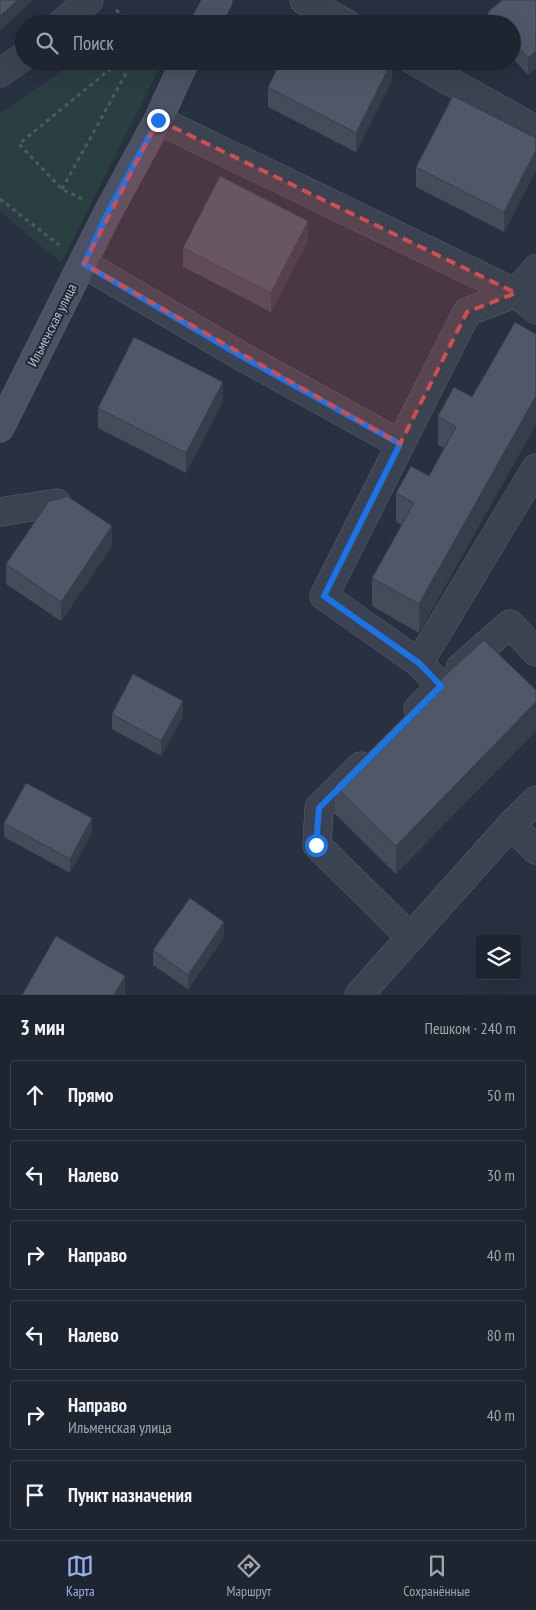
<!DOCTYPE html>
<html lang="ru">
<head>
<meta charset="utf-8">
<style>
  body { margin:0; font-family:"PT Sans Narrow",sans-serif; background:#2b313c; color:#f1f3f6 }
  .controls { position:absolute; right:15px; bottom:15px; display:grid; overflow:hidden; border-radius:5px; box-shadow:0 5px 20px #0002 }
  .controls button { width:45px; height:45px; display:grid; place-items:center; padding:0; border:0; border-bottom:1px solid #3c424c; background:#1e2530; color:#f1f3f6; font:25px sans-serif }
  .stop { position:absolute; width:15px; height:15px; margin:-11px; border:4px solid #1a73e8; border-radius:50%; background:#fff }
  .stop.end { background:#1a73e8; border-color:#fff; box-shadow:0 1px 5px #0008 }
  .list { margin:0; padding:0; list-style:none }
  h2 { display:flex; justify-content:space-between; align-items:center; height:65px; margin:0; padding:0 20px; font-size:21px }
  h2 small { font-size:16px; font-weight:400; color:#a1a5ab }
  .list li { display:grid; grid-template-columns:32px 1fr auto; gap:15px; align-items:center; box-sizing:border-box; height:70px; margin:0 10px 10px; padding:0 10px; border:1px solid #3c424c; border-radius:5px }
  .list b { display:block; font-size:19px; white-space:nowrap }
  .list p { margin:0; font-size:16px; white-space:nowrap; color:#a1a5ab }
  .list em { font-size:16px; font-style:normal; color:#a1a5ab }
  .icon { flex:none; width:28px; height:28px; fill:none; stroke:currentColor; stroke-width:2; stroke-linecap:round; stroke-linejoin:round }
  .map { position:relative; flex:none; width:536px; height:995px; overflow:hidden }
  .search { position:absolute; background:#1e2530; box-shadow:0 5px 20px #0002; left:15px; right:15px; top:15px; height:55px; display:flex; align-items:center; gap:12px; box-sizing:border-box; padding:0 18px; border-radius:28px; color:#a1a5ab; font-size:19px }
  .sheet { height:545px; background:#1e2530 }
  nav { display:flex; justify-content:space-around; align-items:center; box-sizing:border-box; height:70px; border-top:1px solid #3c424c; background:#1e2530; font-size:14px; color:#a1a5ab }
  nav a { display:grid; justify-items:center; gap:2px }
  nav .on { color:#95b2f1 }
  .map>svg:first-child { display:block }
</style>
</head>
<body>
<div class="map">
<svg width="536" height="995" viewBox="0 0 536 995">
  <rect width="100%" height="100%" fill="#283140"/>
  <path fill="#2b3f42" d="M 75,61 L 163,61 L 61,263 L 0,211 L 0,114 Z"/>
  <g fill="none" stroke-linecap="round" stroke-linejoin="round">
    <defs>
      <g id="street">
        <path d="M 304,0 L 347,24"/>
        <path d="M 61,24 L 89,0"/>
        <path d="M 414,61 L 536,130"/>
        <path d="M 0,73 L 24,56"/>
        <path d="M 158,120 L 516,293 L 536,310"/>
        <path d="M 84,264 L 241,356 L 400,444"/>
        <path d="M 536,269 L 516,293 L 467,312 L 324,596 L 419,663 L 536,468"/>
        <path d="M 0,512 L 57,503"/>
        <path d="M 460,668 L 510,624 L 536,652"/>
        <path d="M 418,709 L 441,686 L 419,663"/>
        <path d="M 361,766 L 319,808 L 317,845 L 410,937"/>
        <path d="M 511,825 L 536,800"/>
        <path d="M 359,995 L 511,825 L 536,850"/>
      </g>
      <g id="secondary">
        <path d="M 205,24 L 218,0"/>
        <path d="M 0,428 L 107,214 L 158,120 L 185,61"/>
      </g>
    </defs>
    <use href="#street" stroke="#5a616d" stroke-width="29"/>
    <use href="#secondary" stroke="#5a616d" stroke-width="29"/>
    <g stroke="#4b5c60" stroke-width="3" stroke-dasharray="4 4" stroke-linecap="butt">
      <path d="M 116,10 L 133,24"/>
      <path d="M 62,189 L 133,61"/>
      <path d="M 0,199 L 59,245"/>
      <path d="M 82,199 L 62,189 L 19,144 L 120,61"/>
    </g>
    <use href="#street" stroke="#3c4350" stroke-width="28"/>
    <use href="#secondary" stroke="#4b5263" stroke-width="28"/>
  </g>
  <g fill="#444c59">
    <path d="M 536,0 L 528,75 L 512,57 L 512,24 L 488,24 L 488,12 Z"/>
    <path d="M 392,80 L 356,152 L 268,107 L 268,87 Z"/>
    <path d="M 536,138 L 536,170 L 504,232 L 416,187 L 416,167 Z"/>
    <path d="M 308,241 L 271,312 L 183,267 L 183,248 Z"/>
    <path d="M 472,397 L 419,633 L 372,606 L 372,578 L 402,525 L 396,522 L 396,493 L 429,476 L 444,448 L 438,445 L 438,416 Z"/>
    <path d="M 223,401 L 186,473 L 98,428 L 98,408 Z"/>
    <path d="M 112,546 L 61,621 L 6,584 L 6,564 Z"/>
    <path d="M 452,669 L 396,874 L 335,814 L 335,786 Z"/>
    <path d="M 112,714 L 183,716 L 161,756 L 112,729 Z"/>
    <path d="M 4,823 L 92,832 L 70,873 L 4,837 Z"/>
    <path d="M 224,937 L 188,989 L 153,965 L 153,950 Z"/>
  </g>
  <g fill="#373e49">
    <path d="M 18,0 L 32,0 L 32,1 L 0,31 L 0,16 Z"/>
    <path d="M 536,51 L 536,68 L 528,75 L 528,58 Z"/>
    <path d="M 392,61 L 392,80 L 356,152 L 356,133 Z"/>
    <path d="M 536,150 L 536,170 L 504,232 L 504,212 Z"/>
    <path d="M 308,221 L 308,241 L 271,312 L 271,293 Z"/>
    <path d="M 223,382 L 223,401 L 186,473 L 186,453 Z"/>
    <path d="M 536,396 L 536,425 L 419,633 L 419,604 Z"/>
    <path d="M 112,526 L 112,546 L 61,621 L 61,602 Z"/>
    <path d="M 183,701 L 183,716 L 161,756 L 161,741 Z"/>
    <path d="M 536,702 L 536,731 L 396,874 L 396,846 Z"/>
    <path d="M 92,818 L 92,832 L 70,873 L 70,859 Z"/>
    <path d="M 224,922 L 224,937 L 188,989 L 188,975 Z"/>
    <path d="M 125,976 L 125,995 L 114,995 Z"/>
  </g>
  <g fill="#4f5868" stroke="#373e49">
    <path d="M 0,0 L 18,0 L 0,16 Z"/>
    <path d="M 502,0 L 536,0 L 536,51 L 528,58 L 512,39 L 512,24 L 499,24 L 488,12 Z"/>
    <path d="M 304,16 L 319,24 L 300,24 Z"/>
    <path d="M 281,61 L 392,61 L 356,133 L 268,87 Z"/>
    <path d="M 453,96 L 536,138 L 536,150 L 504,212 L 416,167 Z"/>
    <path d="M 220,176 L 308,221 L 271,293 L 183,248 Z"/>
    <path d="M 515,322 L 536,334 L 536,396 L 419,604 L 372,578 L 414,503 L 396,493 L 411,466 L 429,476 L 456,427 L 438,416 L 454,387 L 472,397 Z"/>
    <path d="M 134,337 L 223,382 L 186,453 L 98,408 Z"/>
    <path d="M 67,496 L 112,526 L 61,602 L 6,564 L 49,501 L 59,499 Z"/>
    <path d="M 484,640 L 536,690 L 536,702 L 396,846 L 335,786 L 452,669 Z"/>
    <path d="M 133,674 L 183,701 L 161,741 L 112,714 Z"/>
    <path d="M 26,783 L 92,818 L 70,859 L 4,823 Z"/>
    <path d="M 190,898 L 224,922 L 188,975 L 153,950 Z"/>
    <path d="M 56,936 L 125,976 L 114,995 L 22,995 Z"/>
  </g>
  <g fill="none" stroke-linecap="round" stroke-linejoin="round">
    <path stroke="#1a73e8" stroke-width="6" d="M 158,120 L 107,214 L 84,264 L 241,356 L 400,444 L 324,596 L 419,663 L 441,686 L 319,808 L 316,845"/>
  </g>
  <path fill="#cf4e50" fill-opacity="0.2" stroke="#cf4e50" stroke-width="4" stroke-dasharray="10 6" stroke-linejoin="round" d="M 158,120 L 516,293 L 467,312 L 400,444 L 84,264 Z"/>
  <g text-anchor="middle" stroke-width="4" stroke-linejoin="round" paint-order="stroke">
    <g font-size="14" fill="#b9bfca" stroke="#212835">
      <text transform="translate(52 325) rotate(-63)" y="5">Ильменская улица</text>
    </g>
  </g>
</svg>
<div class="controls">
<button><svg class="icon" aria-label="layers" viewBox="0 0 24 24"><path d="M12 4l9 5-9 5-9-5zM3 14l9 5 9-5"/></svg></button>
</div>
<div class="stop" style="left:316px;top:845px"></div>
<div class="stop end" style="left:158px;top:120px"></div>
<div class="search"><svg class="icon" aria-label="search" viewBox="0 0 24 24"><circle cx="10" cy="10" r="6"/><path d="M15 15l6 6"/></svg>Поиск</div>
</div>
<section class="sheet">
<h2>3 мин<small>Пешком · 240 m</small></h2>
<ul class="list">
<li><svg class="icon" aria-label="ahead" viewBox="0 0 24 24"><path d="M12 20V5M6 11l6-6 6 6"/></svg><div><b>Прямо</b></div><em>50 m</em></li>
<li><svg class="icon" aria-label="left" viewBox="0 0 24 24"><path d="M17 20v-9H6M10 6l-5 5 5 5"/></svg><div><b>Налево</b></div><em>30 m</em></li>
<li><svg class="icon" aria-label="right" viewBox="0 0 24 24"><path d="M7 20v-9h11M14 6l5 5-5 5"/></svg><div><b>Направо</b></div><em>40 m</em></li>
<li><svg class="icon" aria-label="left" viewBox="0 0 24 24"><path d="M17 20v-9H6M10 6l-5 5 5 5"/></svg><div><b>Налево</b></div><em>80 m</em></li>
<li><svg class="icon" aria-label="right" viewBox="0 0 24 24"><path d="M7 20v-9h11M14 6l5 5-5 5"/></svg><div><b>Направо</b><p>Ильменская улица</p></div><em>40 m</em></li>
<li><svg class="icon" aria-label="arrive" viewBox="0 0 24 24"><path d="M6 21V4h12l-3 4 3 4H6"/></svg><div><b>Пункт назначения</b></div></li>
</ul>
</section>
<nav>
<a class="on"><svg class="icon" aria-label="map" viewBox="0 0 24 24"><path d="M3 6l6-2 6 2 6-2v14l-6 2-6-2-6 2zM9 4v14M15 6v14"/></svg>Карта</a>
<a><svg class="icon" aria-label="directions" viewBox="0 0 24 24"><path d="M12 3l9 9-9 9-9-9zM9 14v-3h6M13 9l2 2-2 2"/></svg>Маршрут</a>
<a><svg class="icon" aria-label="saved" viewBox="0 0 24 24"><path d="M7 4h10v16l-5-4-5 4z"/></svg>Сохранённые</a>
</nav>
</body>
</html>
